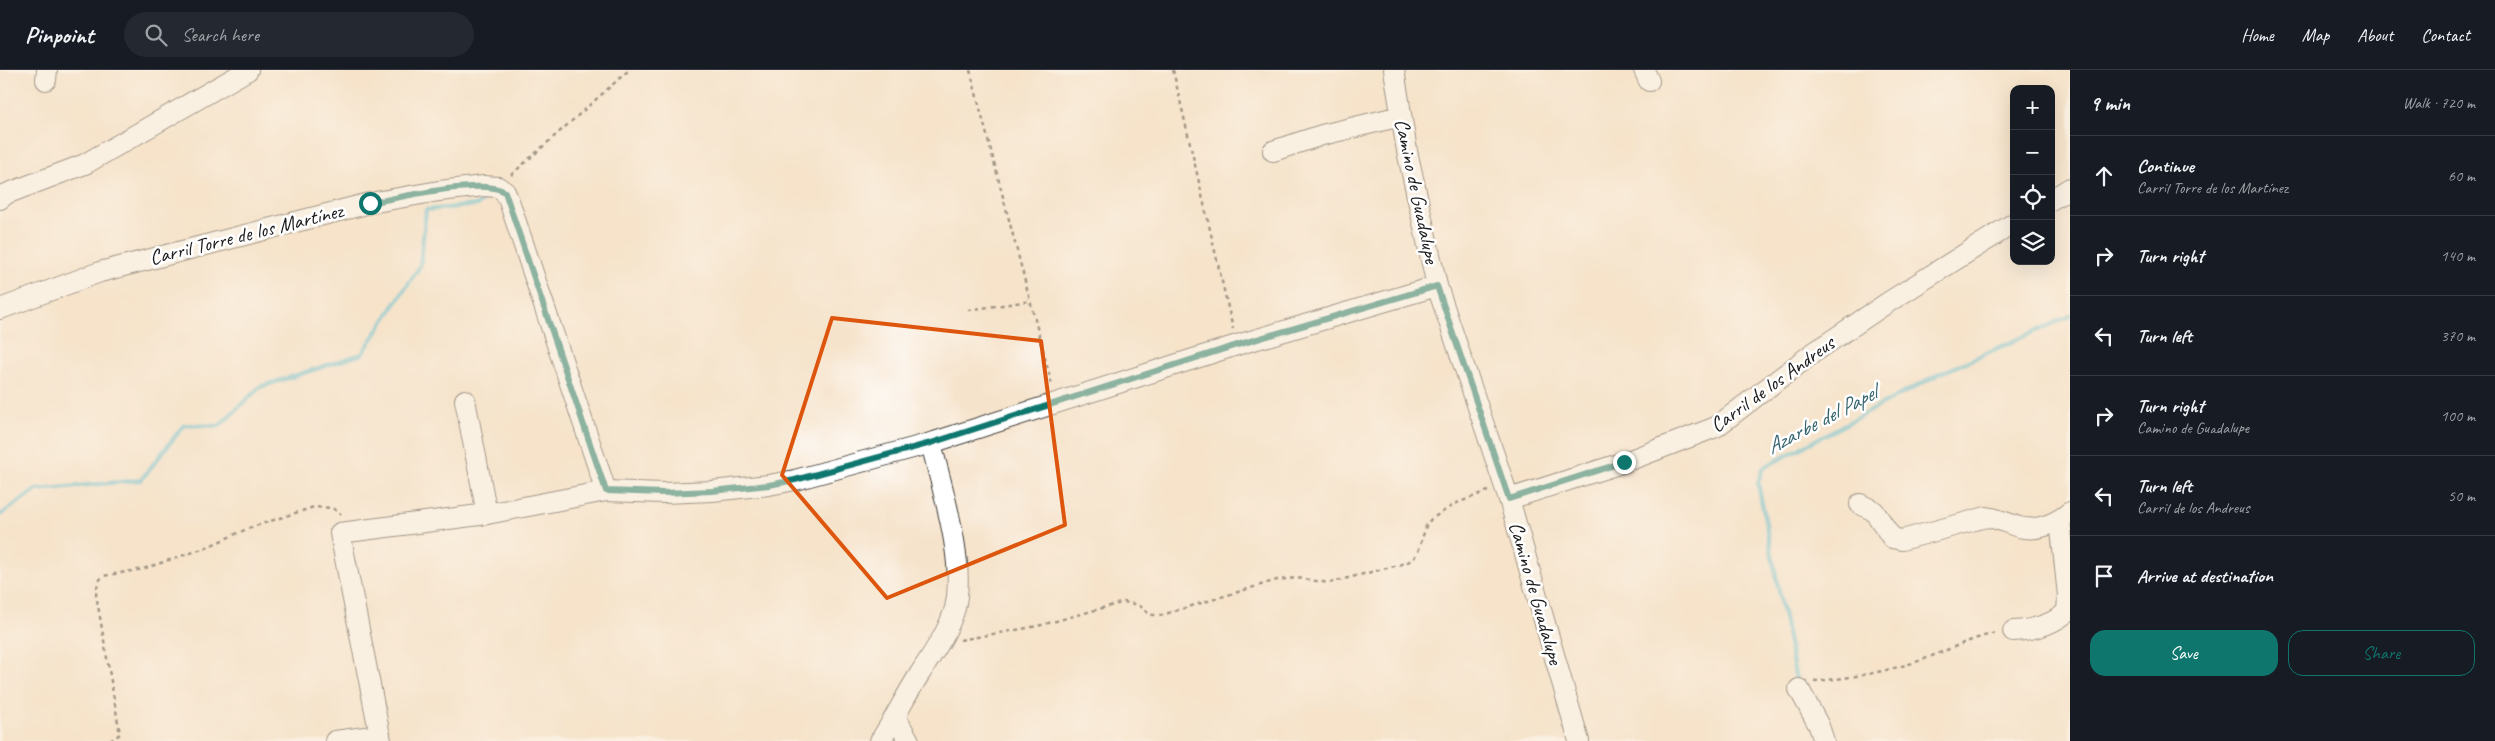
<!DOCTYPE html>
<html lang="en">
<head>
<meta charset="utf-8">
<style>
  body { margin:0; font-family:Caveat,sans-serif; background:#242831; color:#f1f3f6 }
  .controls { position:absolute; right:15px; top:15px; display:grid; overflow:hidden; border-radius:10px; box-shadow:0 5px 20px #0002 }
  .controls button { width:45px; height:45px; display:grid; place-items:center; padding:0; border:0; border-bottom:1px solid #363941; background:#171b24; color:#f1f3f6; font:25px sans-serif }
  .stop { position:absolute; width:15px; height:15px; margin:-11px; border:4px solid #0f766e; border-radius:50%; background:#fff }
  .stop.end { background:#0f766e; border-color:#fff; box-shadow:0 1px 5px #0008 }
  .list { margin:0; padding:0; list-style:none }
  h2 { display:flex; justify-content:space-between; align-items:center; height:65px; margin:0; padding:0 20px; font-size:21px }
  h2 small { font-size:16px; font-weight:400; color:#9ea1a6 }
  .list li { display:grid; grid-template-columns:32px 1fr auto; gap:15px; align-items:center; box-sizing:border-box; height:80px; padding:0 20px; border-top:1px solid #363941 }
  .list b { display:block; font-size:19px; white-space:nowrap }
  .list p { margin:0; font-size:16px; white-space:nowrap; color:#9ea1a6 }
  .list em { font-size:16px; font-style:normal; color:#9ea1a6 }
  .actions { display:flex; gap:10px; padding:15px 20px }
  .actions a { flex:1; padding:11px 0; border:1px solid #0f766e; border-radius:15px; text-align:center; font-size:18px; color:#0f766e }
  .actions .main { background:#0f766e; color:#fff }
  .icon { flex:none; width:28px; height:28px; fill:none; stroke:currentColor; stroke-width:2; stroke-linecap:round; stroke-linejoin:round }
  .map { position:relative; flex:none; width:2070px; height:671px; overflow:hidden }
  header { display:flex; align-items:center; gap:30px; box-sizing:border-box; height:70px; padding:0 25px; background:#171b24; border-bottom:1px solid #363941 }
  header strong { font-size:24px }
  nav { display:flex; gap:28px; margin-inline-start:auto; font-size:18px }
  .search { width:350px; height:45px; background:#242831; display:flex; align-items:center; gap:12px; box-sizing:border-box; padding:0 18px; border-radius:28px; color:#9ea1a6; font-size:19px }
  main { display:flex }
  aside { flex:1; background:#171b24 }
  .map>svg:first-child { display:block }
</style>
</head>
<body>
<header>
<strong>Pinpoint</strong>
<div class="search"><svg class="icon" aria-label="search" viewBox="0 0 24 24"><circle cx="10" cy="10" r="6"/><path d="M15 15l6 6"/></svg>Search here</div>
<nav><a>Home</a><a>Map</a><a>About</a><a>Contact</a></nav>
</header>
<main>
<div class="map">
<svg width="2070" height="671" viewBox="0 0 2070 671">
  <rect width="100%" height="100%" fill="#fff"/>
  <filter id="ink" filterUnits="userSpaceOnUse"><feTurbulence type="fractalNoise" baseFrequency=".02" numOctaves="2"/><feDisplacementMap in="SourceGraphic" scale="10" xChannelSelector="R" yChannelSelector="G"/><feConvolveMatrix kernelMatrix="1 2 1 2 8 2 1 2 1" color-interpolation-filters="sRGB"/></filter>
  <filter id="wash" filterUnits="userSpaceOnUse"><feTurbulence type="fractalNoise" baseFrequency=".0096" numOctaves="4" result="noise"/><feDisplacementMap in="SourceGraphic" scale="20" xChannelSelector="R" yChannelSelector="G"/><feGaussianBlur stdDeviation="1.12" result="paint"/><feColorMatrix in="noise" values="0 0 0 0 0 0 0 0 0 0 0 0 0 0 0 0 0 1.4 0 .05"/><feComposite in="paint" operator="in"/></filter>
  <g filter="url(#wash)">
    <rect width="100%" height="100%" fill="#f6e3cb"/>
    <g fill="none" stroke-linecap="round" stroke-linejoin="round">
      <g stroke="#55bcd3" stroke-width="4.5">
        <path d="M 0,445 L 36,420 L 141,410 L 184,355 L 219,356 L 260,317 L 362,284 L 420,196 L 426,140 L 477,135 L 494,123"/>
        <path d="M 1797,615 L 1758,413 L 1763,398 L 1939,304 L 2070,246"/>
      </g>
    </g>
  </g>
  <g filter="url(#ink)">
    <g fill="none" stroke-linecap="round" stroke-linejoin="round">
      <defs>
        <g id="minor">
          <path d="M 1394,0 L 1407,81 L 1437,216 L 1509,429 L 1579,671"/>
          <path d="M 1644,0 L 1649,11"/>
          <path d="M 46,10 L 47,0"/>
          <path d="M 1273,81 L 1322,65 L 1401,46"/>
          <path d="M 0,129 L 6,124 L 85,94 L 248,0"/>
          <path d="M 2051,130 L 2070,118"/>
          <path d="M 0,239 L 100,202 L 370,133 L 439,121 L 484,116 L 498,117 L 505,122 L 509,131 L 606,421"/>
          <path d="M 465,330 L 487,444"/>
          <path d="M 1509,429 L 1625,392 L 1716,357 L 1813,283 L 1887,233 L 2014,153"/>
          <path d="M 1860,434 L 1874,441 L 1892,468 L 1902,470 L 1986,447 C 1998,448 2008,454 2019,457 C 2037,462 2057,453 2070,442"/>
          <path d="M 2013,561 C 2032,560 2052,555 2067,542 L 2068,526 L 2060,450"/>
          <path d="M 1799,619 L 1819,656 L 1824,671"/>
          <path d="M 896,648 L 909,671"/>
          <path d="M 335,671 L 380,665"/>
          <path d="M 381,671 L 340,463 L 487,444 L 606,421 L 664,423 L 712,421 L 769,415 L 795,410 L 931,373 L 1237,275 L 1437,216"/>
          <path d="M 880,671 C 894,650 905,627 919,605 C 932,584 948,563 955,538 C 966,492 942,419 931,373"/>
        </g>
      </defs>
      <use href="#minor" stroke="#3d3a36" stroke-width="22"/>
      <g stroke="#3d3a36" stroke-width="2.5" stroke-dasharray="4 4" stroke-linecap="butt">
        <path d="M 970,0 L 1052,315"/>
        <path d="M 1173,0 L 1233,259"/>
        <path d="M 511,105 L 629,0"/>
        <path d="M 968,240 L 1030,231"/>
        <path d="M 960,570 L 1038,556 L 1124,532 L 1139,535 L 1150,545 L 1162,545 L 1277,510 L 1297,508 L 1329,513 L 1406,493 L 1413,489 L 1418,482 L 1426,456 L 1431,449 L 1457,433 L 1488,421"/>
        <path d="M 1814,611 C 1843,609 1873,604 1902,596 C 1934,588 1963,570 1996,563"/>
        <path d="M 110,671 L 120,664 L 96,524 L 98,512 L 103,506 L 143,499 L 205,478 L 249,458 L 314,437 L 332,438 L 341,444"/>
      </g>
      <use href="#minor" stroke="#fff" stroke-width="20"/>
    </g>
  </g>
  <g fill="none" stroke-linecap="round" stroke-linejoin="round" filter="url(#ink)">
    <path stroke="#0f766e" stroke-width="6" d="M 370,133 C 398,128 484,107 505,122 L 606,421 L 664,423 L 712,421 L 769,415 L 795,410 L 931,373 L 1237,275 L 1437,216 L 1509,429 L 1624,392"/>
  </g>
  <path d="M0 0H2070V671H0ZM 832,248 L 1041,271 L 1065,455 L 887,528 L 782,405 Z" fill="#f6e3cb" fill-opacity=".55" fill-rule="evenodd"/>
  <path fill="none" stroke="#de560d" stroke-width="4" stroke-linejoin="round" d="M 832,248 L 1041,271 L 1065,455 L 887,528 L 782,405 Z"/>
  <g text-anchor="middle" stroke-width="5" stroke-linejoin="round" paint-order="stroke">
    <g font-size="21" fill="#1c1c1c" stroke="#fff">
      <text transform="translate(1417 121) rotate(78)" y="7">Camino de Guadalupe</text>
      <text transform="translate(246 164) rotate(-14)" y="7">Carril Torre de los Martínez</text>
      <text transform="translate(1772 314) rotate(-36)" y="7">Carril de los Andreus</text>
      <text transform="translate(1536 523) rotate(74)" y="7">Camino de Guadalupe</text>
    </g>
    <g font-size="22" font-style="italic" fill="#36646e" stroke="#fff">
      <text transform="translate(1821 349) rotate(-28)" y="8">Azarbe del Papel</text>
    </g>
  </g>
</svg>
<div class="controls">
<button>+</button>
<button>−</button>
<button><svg class="icon" aria-label="locate" viewBox="0 0 24 24"><circle cx="12" cy="12" r="6"/><path d="M12 2v4M12 18v4M2 12h4M18 12h4"/></svg></button>
<button><svg class="icon" aria-label="layers" viewBox="0 0 24 24"><path d="M12 4l9 5-9 5-9-5zM3 14l9 5 9-5"/></svg></button>
</div>
<div class="stop" style="left:370px;top:133px"></div>
<div class="stop end" style="left:1624px;top:392px"></div>
</div>
<aside>
<h2>9 min<small>Walk · 720 m</small></h2>
<ul class="list">
<li><svg class="icon" aria-label="ahead" viewBox="0 0 24 24"><path d="M12 20V5M6 11l6-6 6 6"/></svg><div><b>Continue</b><p>Carril Torre de los Martínez</p></div><em>60 m</em></li>
<li><svg class="icon" aria-label="right" viewBox="0 0 24 24"><path d="M7 20v-9h11M14 6l5 5-5 5"/></svg><div><b>Turn right</b></div><em>140 m</em></li>
<li><svg class="icon" aria-label="left" viewBox="0 0 24 24"><path d="M17 20v-9H6M10 6l-5 5 5 5"/></svg><div><b>Turn left</b></div><em>370 m</em></li>
<li><svg class="icon" aria-label="right" viewBox="0 0 24 24"><path d="M7 20v-9h11M14 6l5 5-5 5"/></svg><div><b>Turn right</b><p>Camino de Guadalupe</p></div><em>100 m</em></li>
<li><svg class="icon" aria-label="left" viewBox="0 0 24 24"><path d="M17 20v-9H6M10 6l-5 5 5 5"/></svg><div><b>Turn left</b><p>Carril de los Andreus</p></div><em>50 m</em></li>
<li><svg class="icon" aria-label="arrive" viewBox="0 0 24 24"><path d="M6 21V4h12l-3 4 3 4H6"/></svg><div><b>Arrive at destination</b></div></li>
</ul>
<div class="actions"><a class="main">Save</a><a>Share</a></div>
</aside>
</main>
</body>
</html>
